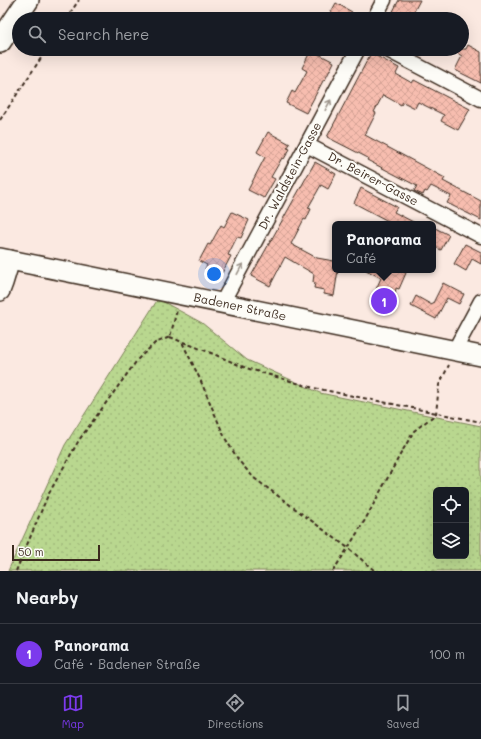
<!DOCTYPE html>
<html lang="en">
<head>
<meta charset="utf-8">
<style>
  body { margin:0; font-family:Mali,sans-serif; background:#20242c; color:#f1f3f6 }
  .controls { position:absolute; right:12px; bottom:12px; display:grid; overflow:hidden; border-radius:6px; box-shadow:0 4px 16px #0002 }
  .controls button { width:36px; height:36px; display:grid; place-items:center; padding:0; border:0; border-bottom:1px solid #363941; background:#171b24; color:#f1f3f6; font:20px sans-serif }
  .scale { position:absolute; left:12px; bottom:10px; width:88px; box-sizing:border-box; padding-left:4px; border:2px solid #3b2a1e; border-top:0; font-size:11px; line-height:14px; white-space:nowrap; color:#3b2a1e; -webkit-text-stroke:3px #fdfcf7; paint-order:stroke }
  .you { position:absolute; left:214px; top:274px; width:14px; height:14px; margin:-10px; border:3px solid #fff; border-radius:50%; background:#1a73e8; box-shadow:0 0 0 6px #1a73e833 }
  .badge { display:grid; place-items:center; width:26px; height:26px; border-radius:50%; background:#7c3aed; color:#fff; font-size:13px; font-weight:700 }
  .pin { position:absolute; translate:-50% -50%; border:2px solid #fff; box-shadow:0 1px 4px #0006 }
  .popup { position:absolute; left:332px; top:221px; width:104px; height:52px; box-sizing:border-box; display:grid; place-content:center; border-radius:6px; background:#171b24; filter:drop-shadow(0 1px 3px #0005); font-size:13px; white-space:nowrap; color:#9ea1a6 }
  .popup b { font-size:15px; color:#f1f3f6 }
  .popup::after { content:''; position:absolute; left:50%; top:100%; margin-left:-8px; border:8px solid transparent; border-top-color:#171b24 }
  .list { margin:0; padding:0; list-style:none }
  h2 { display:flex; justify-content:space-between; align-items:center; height:52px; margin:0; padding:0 16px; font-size:17px }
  h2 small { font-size:13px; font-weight:400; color:#9ea1a6 }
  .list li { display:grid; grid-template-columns:26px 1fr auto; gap:12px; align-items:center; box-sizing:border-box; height:60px; padding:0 16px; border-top:1px solid #363941 }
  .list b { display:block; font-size:15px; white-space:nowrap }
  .list p { margin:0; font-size:13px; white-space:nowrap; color:#9ea1a6 }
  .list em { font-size:13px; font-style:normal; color:#9ea1a6 }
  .icon { flex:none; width:22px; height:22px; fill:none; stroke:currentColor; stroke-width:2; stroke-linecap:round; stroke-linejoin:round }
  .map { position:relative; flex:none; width:481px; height:571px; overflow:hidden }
  .search { position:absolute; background:#171b24; box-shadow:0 4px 16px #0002; left:12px; right:12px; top:12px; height:44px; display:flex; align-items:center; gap:10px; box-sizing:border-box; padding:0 14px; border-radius:22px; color:#9ea1a6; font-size:15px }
  .sheet { height:112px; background:#171b24 }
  nav { display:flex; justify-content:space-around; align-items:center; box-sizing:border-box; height:56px; border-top:1px solid #363941; background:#171b24; font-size:11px; color:#9ea1a6 }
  nav a { display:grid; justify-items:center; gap:2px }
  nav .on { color:#7c3aed }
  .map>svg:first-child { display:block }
</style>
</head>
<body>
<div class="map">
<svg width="481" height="571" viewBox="0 0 481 571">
  <defs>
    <pattern id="grass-dots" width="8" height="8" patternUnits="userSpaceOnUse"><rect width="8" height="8" fill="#b9d78f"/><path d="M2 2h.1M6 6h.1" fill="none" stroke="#a0b97b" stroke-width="1.8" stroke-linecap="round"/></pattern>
    <pattern id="building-cross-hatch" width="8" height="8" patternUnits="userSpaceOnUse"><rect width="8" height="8" fill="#f7bdaf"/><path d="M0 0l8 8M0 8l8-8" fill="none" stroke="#d5a396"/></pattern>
  </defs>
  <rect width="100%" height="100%" fill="#fbe9e1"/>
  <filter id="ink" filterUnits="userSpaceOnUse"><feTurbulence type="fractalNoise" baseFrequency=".025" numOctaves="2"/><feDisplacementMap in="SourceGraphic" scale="8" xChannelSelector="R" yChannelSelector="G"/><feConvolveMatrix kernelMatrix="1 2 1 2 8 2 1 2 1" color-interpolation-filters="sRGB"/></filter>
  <g filter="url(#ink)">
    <path fill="url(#grass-dots)" stroke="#7a8056" fill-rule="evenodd" d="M 158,299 L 202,323 L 247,360 L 320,393 L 481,426 L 481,571 L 8,571 L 65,445 ZM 436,490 L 466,490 L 466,556 L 436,556 Z"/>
    <g fill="url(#building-cross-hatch)" stroke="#3b2a1e">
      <path d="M 399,0 L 420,0 L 410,19 L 389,19 Z"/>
      <path d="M 336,3 L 352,12 L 348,19 L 327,19 Z"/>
      <path d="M 468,45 L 481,52 L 481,83 L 455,70 L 462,56 L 450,49 L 466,49 Z"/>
      <path d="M 311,50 L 334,62 L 325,80 L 324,79 L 306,113 L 286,103 L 292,91 L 295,93 L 307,71 L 302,68 Z"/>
      <path d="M 371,53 L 399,68 L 396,74 L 412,83 L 414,80 L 470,109 L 458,130 L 441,121 L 444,115 L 418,102 L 415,108 L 403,102 L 401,105 L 383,95 L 374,112 L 376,113 L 365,135 L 445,178 L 443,181 L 481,201 L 481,220 L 447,203 L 451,196 L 431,186 L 427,192 L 425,191 L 423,195 L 414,191 L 417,186 L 367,160 L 368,158 L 327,137 Z"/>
      <path d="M 268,132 L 290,144 L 287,148 L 290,149 L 284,159 L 282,158 L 271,177 L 275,179 L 264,198 L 248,190 L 265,157 L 257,152 Z"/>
      <path d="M 315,162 L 336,174 L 328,189 L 321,185 L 308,208 L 311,209 L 306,220 L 304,219 L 291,244 L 317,258 L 334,261 L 333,270 L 338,270 L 334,296 L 324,294 L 324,290 L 314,288 L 315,283 L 313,282 L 314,274 L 285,257 L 270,286 L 251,276 Z"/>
      <path d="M 361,188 L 397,207 L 394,212 L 417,224 L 387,224 L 388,221 L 354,203 Z"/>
      <path d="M 232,212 L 249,220 L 241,238 L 237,237 L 228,255 L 231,256 L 220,277 L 205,269 L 207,265 L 199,261 L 208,244 L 210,245 L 221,225 L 224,227 Z"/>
      <path d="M 433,227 L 449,235 L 441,250 L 433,246 Z"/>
      <path d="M 465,244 L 481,252 L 481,264 L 472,259 L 466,271 L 454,264 Z"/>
      <path d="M 366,270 L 399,270 L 406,273 L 399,289 L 396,288 L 394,301 L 391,308 L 373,304 L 377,287 L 381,278 Z"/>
      <path d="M 443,283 L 464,294 L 459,304 L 447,298 L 436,319 L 411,306 L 416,296 L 432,305 Z"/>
    </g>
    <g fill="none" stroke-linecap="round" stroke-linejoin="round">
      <defs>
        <g id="street">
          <path d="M 374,19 L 384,0"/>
          <path d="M 386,49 L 481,99"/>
          <path d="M 307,145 L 481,236"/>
          <path d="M 222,303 L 358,49"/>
          <path d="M 455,351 L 459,342 L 481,301"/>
        </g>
        <g id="secondary">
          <path d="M 0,258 L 481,356"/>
          <path d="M 0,291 L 3,283 L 10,260"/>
        </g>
        <path id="primary" d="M 0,42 L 28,0"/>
      </defs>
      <use href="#street" stroke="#3b2a1e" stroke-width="17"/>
      <use href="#secondary" stroke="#3b2a1e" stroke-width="22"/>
      <use href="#primary" stroke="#3b2a1e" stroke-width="24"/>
      <g stroke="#3b2a1e" stroke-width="2" stroke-dasharray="4 3" stroke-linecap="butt">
        <path d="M 66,19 L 79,0"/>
        <path d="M 0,120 L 47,49"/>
        <path d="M 170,337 L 182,342 L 199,377 L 225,438 L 239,461 L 254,478 L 348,548 L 375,571"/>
        <path d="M 183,342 L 211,353 L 246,368 L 314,388 L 481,422"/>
        <path d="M 16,571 L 48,495 L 79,440 L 138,359 L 155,343 L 170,337 L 177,310"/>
        <path d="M 333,571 L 348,548 L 365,520 L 400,455 L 414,431 L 436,414 L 439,385 L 449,365"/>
      </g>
      <use href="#street" stroke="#fdfcf7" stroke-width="14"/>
      <use href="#secondary" stroke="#fdfcf7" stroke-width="19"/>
      <use href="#primary" stroke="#fdfcf7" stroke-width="21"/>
    </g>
    <defs><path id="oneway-shaft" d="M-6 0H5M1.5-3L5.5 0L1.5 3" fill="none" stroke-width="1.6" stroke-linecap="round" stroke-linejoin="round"/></defs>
    <g stroke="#9c938a">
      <use href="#oneway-shaft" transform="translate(328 105) rotate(-62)"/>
      <use href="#oneway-shaft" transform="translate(240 269) rotate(-62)"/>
    </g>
  </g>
  <g text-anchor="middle" stroke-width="4" stroke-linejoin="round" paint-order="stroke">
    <g font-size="12" fill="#3b2a1e" stroke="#fdfcf7">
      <text transform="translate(290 176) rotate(-62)" y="4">Dr. Waldstein-Gasse</text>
      <text transform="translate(373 179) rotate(28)" y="4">Dr. Beirer-Gasse</text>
      <text transform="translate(240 307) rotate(12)" y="4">Badener Straße</text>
    </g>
  </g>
</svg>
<div class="controls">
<button><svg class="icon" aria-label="locate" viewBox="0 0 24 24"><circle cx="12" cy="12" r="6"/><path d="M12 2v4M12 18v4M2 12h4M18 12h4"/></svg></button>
<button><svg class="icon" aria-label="layers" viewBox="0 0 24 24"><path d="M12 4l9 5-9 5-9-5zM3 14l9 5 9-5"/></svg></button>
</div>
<div class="scale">50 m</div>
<div class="you"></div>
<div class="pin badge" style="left:384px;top:301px">1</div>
<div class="popup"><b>Panorama</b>Café</div>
<div class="search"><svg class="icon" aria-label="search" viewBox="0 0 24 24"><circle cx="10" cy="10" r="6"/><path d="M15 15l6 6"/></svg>Search here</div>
</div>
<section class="sheet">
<h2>Nearby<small></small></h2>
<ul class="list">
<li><span class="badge">1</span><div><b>Panorama</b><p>Café · Badener Straße</p></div><em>100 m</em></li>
</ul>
</section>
<nav>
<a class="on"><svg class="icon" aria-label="map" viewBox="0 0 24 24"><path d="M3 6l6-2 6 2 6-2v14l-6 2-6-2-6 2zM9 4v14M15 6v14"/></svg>Map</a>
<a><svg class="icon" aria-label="directions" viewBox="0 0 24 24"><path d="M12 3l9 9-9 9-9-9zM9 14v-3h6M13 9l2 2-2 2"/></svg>Directions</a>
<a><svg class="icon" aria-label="saved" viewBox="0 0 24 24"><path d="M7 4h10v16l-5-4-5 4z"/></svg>Saved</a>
</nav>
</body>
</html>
